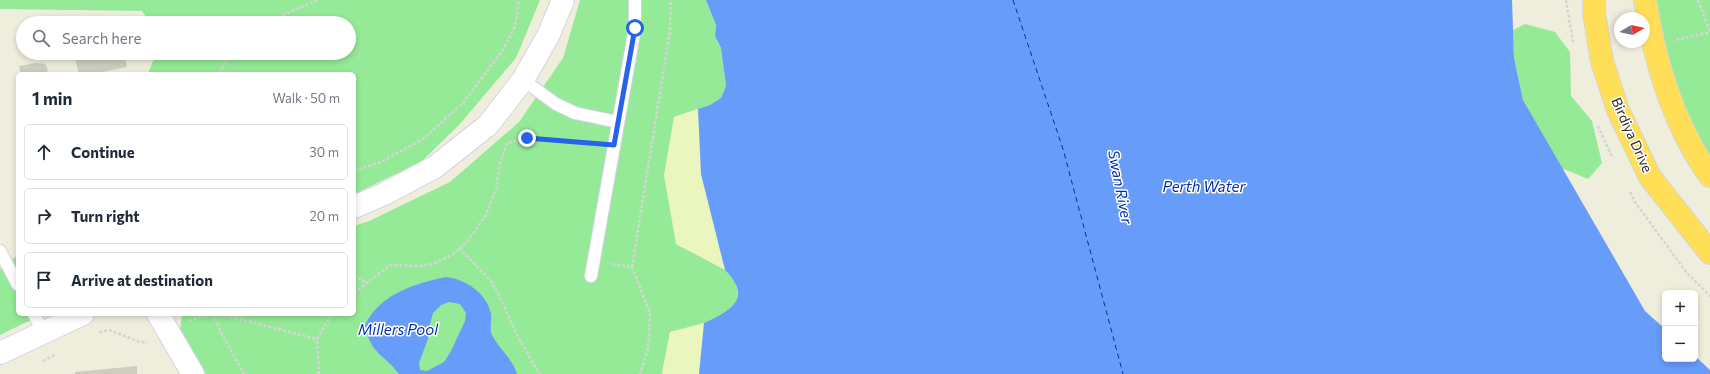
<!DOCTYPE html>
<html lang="en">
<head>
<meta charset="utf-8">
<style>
  body { margin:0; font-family:Commissioner,sans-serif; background:#f6f6f7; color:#1f2937 }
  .controls { position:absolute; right:12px; bottom:12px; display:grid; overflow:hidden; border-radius:6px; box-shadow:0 2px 6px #0003 }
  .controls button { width:36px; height:36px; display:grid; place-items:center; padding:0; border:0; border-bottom:1px solid #e0e1e3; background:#fff; color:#1f2937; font:20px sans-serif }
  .compass { position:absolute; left:1614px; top:12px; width:36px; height:36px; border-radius:50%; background:#fff; box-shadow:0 2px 6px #0003; rotate:81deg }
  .stop { position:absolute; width:12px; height:12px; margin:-9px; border:3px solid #2563eb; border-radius:50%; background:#fff }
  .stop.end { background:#2563eb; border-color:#fff; box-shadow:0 1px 4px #0008 }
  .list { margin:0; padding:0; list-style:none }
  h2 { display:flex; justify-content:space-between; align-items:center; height:52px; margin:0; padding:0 16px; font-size:17px }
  h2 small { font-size:13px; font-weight:400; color:#747a83 }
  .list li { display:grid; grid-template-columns:26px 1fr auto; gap:12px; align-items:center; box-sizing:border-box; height:56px; margin:0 8px 8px; padding:0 8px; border:1px solid #e0e1e3; border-radius:6px }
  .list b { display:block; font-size:15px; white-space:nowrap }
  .list em { font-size:13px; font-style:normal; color:#747a83 }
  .icon { flex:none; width:22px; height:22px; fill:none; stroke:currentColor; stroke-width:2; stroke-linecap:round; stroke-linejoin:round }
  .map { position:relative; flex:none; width:1710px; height:374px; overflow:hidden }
  .search { position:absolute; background:#fff; box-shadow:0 2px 6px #0003; left:16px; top:16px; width:340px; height:44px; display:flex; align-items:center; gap:10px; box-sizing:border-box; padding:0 14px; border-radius:22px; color:#747a83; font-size:15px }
  .panel { position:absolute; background:#fff; box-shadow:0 2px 6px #0003; left:16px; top:72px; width:340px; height:244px; border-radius:6px }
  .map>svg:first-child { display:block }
</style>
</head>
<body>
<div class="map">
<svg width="1710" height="374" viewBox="0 0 1710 374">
  <rect width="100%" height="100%" fill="#efeedd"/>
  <g fill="#95ea98">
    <path d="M 0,0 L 540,0 L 516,58 L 459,125 L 421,162 L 354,194 L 354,74 L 148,74 L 156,53 L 349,53 L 349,23 L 150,23 L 142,11 L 0,9 Z"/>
    <path d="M 580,0 L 706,0 L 716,25 L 715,36 L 721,48 L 726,86 L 721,98 L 710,105 L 674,117 L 676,244 C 690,252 713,260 725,270 C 732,275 735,280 737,288 C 744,319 691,327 670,332 L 662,374 L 206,374 L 180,331 L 182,314 L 354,314 L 354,226 L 369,221 L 450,182 L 519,122 L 563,58 Z"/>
    <path d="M 1656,0 L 1710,0 L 1710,160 L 1681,100 L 1666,49 Z"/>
    <path d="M 1525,24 L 1555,32 L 1570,52 L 1571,96 L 1592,121 L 1602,163 L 1588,179 L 1561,168 L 1523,100 L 1514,58 L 1513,30 Z"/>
    <path d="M 18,255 L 18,314 L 43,314 L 0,335 L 0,269 Z"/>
  </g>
  <g fill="#eaf6be">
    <path d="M 698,109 L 701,174 L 725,270 L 676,244 L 664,175 L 674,117 Z"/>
    <path d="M 704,323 L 699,374 L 662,374 L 670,332 Z"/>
  </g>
  <g fill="#689cf9" fill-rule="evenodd">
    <path d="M 706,0 L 1512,0 L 1514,58 L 1523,100 L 1645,311 L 1665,329 L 1665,359 L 1695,359 L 1695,356 L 1710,370 L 1710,374 L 699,374 L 704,323 C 731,311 753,298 725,270 L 701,174 L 698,109 L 710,105 L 721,98 L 726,86 L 721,48 L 715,36 L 716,25 Z"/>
    <path d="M 446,277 C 465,279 487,293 491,314 C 492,321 489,329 492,335 C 499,349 513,359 517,374 L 399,374 C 384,354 370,354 365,325 C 380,294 414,284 446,277 ZM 449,302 L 460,304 L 466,313 L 465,321 L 451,351 L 444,362 L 427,371 L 420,370 L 419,363 L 428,339 L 430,324 L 433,313 L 441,305 Z"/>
  </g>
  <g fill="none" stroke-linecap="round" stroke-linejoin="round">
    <path stroke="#0131ab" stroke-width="1" stroke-dasharray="5 4" stroke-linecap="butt" d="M 1013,0 L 1063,149 L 1123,374"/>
  </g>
  <g fill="#cdcdc0">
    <path d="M 74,53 L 124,53 L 127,67 L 92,74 L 79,74 Z"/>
    <path d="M 36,63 L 45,64 L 47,67 L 48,74 L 21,74 L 19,66 Z"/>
    <path d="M 137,366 L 137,374 L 75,374 L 75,372 Z"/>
  </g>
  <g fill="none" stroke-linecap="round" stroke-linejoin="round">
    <defs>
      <g id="lane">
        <path d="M 523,80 L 556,104 L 575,113 L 618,122"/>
        <path d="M 0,251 L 18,285"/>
        <path d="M 591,276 L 635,28 L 635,0"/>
        <path d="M 34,314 L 43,332"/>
      </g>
      <path id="street" d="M 158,314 L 193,374"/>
      <g id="secondary">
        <path d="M 354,207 L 384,194 L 435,167 L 488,125 L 523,80 L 549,34 L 563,0"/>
        <path d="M 0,353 L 83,314"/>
      </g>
      <g id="highway">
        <path d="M 1594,0 L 1594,13 L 1602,61 L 1618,110 L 1650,177 L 1710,253"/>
        <path d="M 1645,0 C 1654,60 1674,126 1710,176"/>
      </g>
    </defs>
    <use href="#lane" stroke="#d6d2e6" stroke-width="14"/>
    <use href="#street" stroke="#d6d2e6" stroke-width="24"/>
    <use href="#secondary" stroke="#d6d2e6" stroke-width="24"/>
    <use href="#highway" stroke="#d5d5d5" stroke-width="24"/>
    <g stroke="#d5d5d5" stroke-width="2.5" stroke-dasharray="3 2" stroke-linecap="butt">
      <path d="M 1566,0 L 1573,42"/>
      <path d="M 1698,0 L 1710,32"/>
      <path d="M 264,23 L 317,0"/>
      <path d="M 1676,40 L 1710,32"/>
      <path d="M 219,74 L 230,53"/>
      <path d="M 1598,126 L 1612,157"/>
      <path d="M 354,171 L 381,162 L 423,139 L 464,102 L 503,50 L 515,26 L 519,0"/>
      <path d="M 1630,192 L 1635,202 L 1687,273 L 1710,296"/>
      <path d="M 459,248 L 491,281 L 504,305 L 514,329 L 533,363 L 540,374"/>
      <path d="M 612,264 L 632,267 L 650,313 L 648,349 L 640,374"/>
      <path d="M 632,267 L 670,31 L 671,0"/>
      <path d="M 354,275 L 368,284"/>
      <path d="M 354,293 L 390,265 L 418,266 L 433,264 L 452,255 L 467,242 L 486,215 L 496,189 L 500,163 L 507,143 L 527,138 L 596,142"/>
      <path d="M 213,314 L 223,336 L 244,374"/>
      <path d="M 220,314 L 317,339"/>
      <path d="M 189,321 L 207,314"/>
      <path d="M 99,332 L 109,330 L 140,342 L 147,342"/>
      <path d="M 43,361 L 55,355"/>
      <path d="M 319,374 L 317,339 L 332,314"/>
    </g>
    <use href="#lane" stroke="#fff" stroke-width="12"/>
    <use href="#street" stroke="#fff" stroke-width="22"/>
    <use href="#secondary" stroke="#fff" stroke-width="22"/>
    <use href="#highway" stroke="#ffdf58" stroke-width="22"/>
  </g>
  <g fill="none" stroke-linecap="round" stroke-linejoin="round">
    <path stroke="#2563eb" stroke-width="5" d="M 527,138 L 614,145 L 635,28"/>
  </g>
  <g text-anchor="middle" stroke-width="3" stroke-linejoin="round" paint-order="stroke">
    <g font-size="14" fill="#2c2c2c" stroke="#fff">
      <text transform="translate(1632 135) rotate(66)" y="5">Birdiya Drive</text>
    </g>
    <g font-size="15" font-style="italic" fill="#0131ab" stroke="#fff">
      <text transform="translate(1120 187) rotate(79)" y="5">Swan River</text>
      <text x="1204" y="192">Perth Water</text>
      <text x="398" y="335">Millers Pool</text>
    </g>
  </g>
</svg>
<div class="controls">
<button>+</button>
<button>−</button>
</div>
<svg class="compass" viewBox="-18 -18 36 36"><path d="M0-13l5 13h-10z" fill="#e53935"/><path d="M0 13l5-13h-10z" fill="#747a83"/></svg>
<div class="stop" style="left:635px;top:28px"></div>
<div class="stop end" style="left:527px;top:138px"></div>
<div class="search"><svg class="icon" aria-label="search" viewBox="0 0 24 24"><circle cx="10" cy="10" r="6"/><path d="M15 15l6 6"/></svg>Search here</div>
<section class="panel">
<h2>1 min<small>Walk · 50 m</small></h2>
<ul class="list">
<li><svg class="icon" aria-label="ahead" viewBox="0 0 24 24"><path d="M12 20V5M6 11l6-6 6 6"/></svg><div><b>Continue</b></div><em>30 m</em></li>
<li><svg class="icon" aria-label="right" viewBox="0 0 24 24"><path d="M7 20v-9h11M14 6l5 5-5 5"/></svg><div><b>Turn right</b></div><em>20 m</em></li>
<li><svg class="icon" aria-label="arrive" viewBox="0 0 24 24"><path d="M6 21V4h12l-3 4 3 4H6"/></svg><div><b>Arrive at destination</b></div></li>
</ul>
</section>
</div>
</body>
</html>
